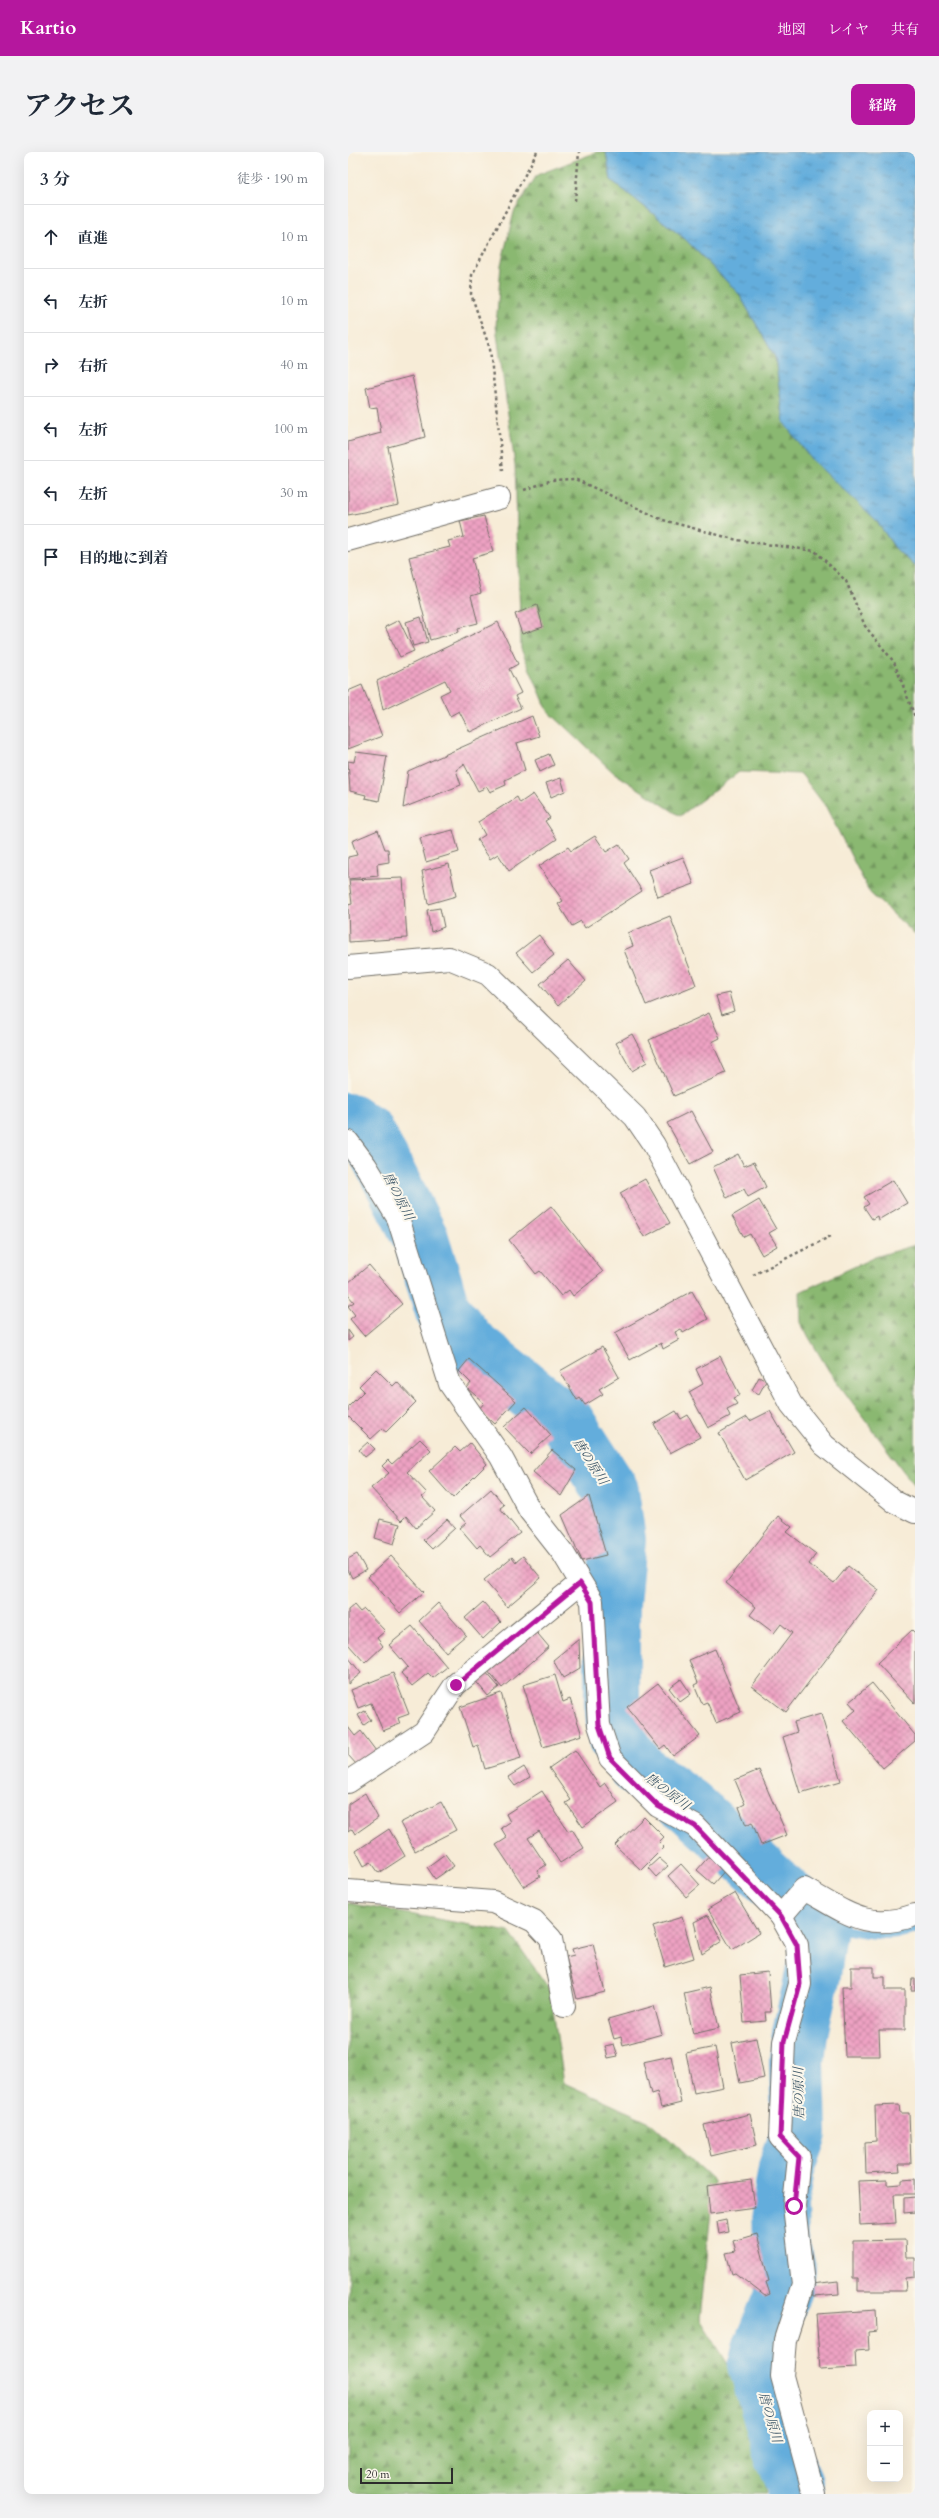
<!DOCTYPE html>
<html lang="ja">
<head>
<meta charset="utf-8">
<style>
  body { margin:0; font-family:Cardo,"Noto Serif JP",serif; background:#f2f2f3; color:#1f2937 }
  .controls { position:absolute; right:12px; bottom:12px; display:grid; overflow:hidden; border-radius:8px; box-shadow:0 4px 16px #0002 }
  .controls button { width:36px; height:36px; display:grid; place-items:center; padding:0; border:0; border-bottom:1px solid #e0e1e3; background:#fff; color:#1f2937; font:20px sans-serif }
  .scale { position:absolute; left:12px; bottom:10px; width:93px; box-sizing:border-box; padding-left:4px; border:2px solid #2b2b2b; border-top:0; font-size:11px; line-height:14px; white-space:nowrap; color:#2b2b2b; -webkit-text-stroke:3px #fbf7ec; paint-order:stroke }
  .stop { position:absolute; width:12px; height:12px; margin:-9px; border:3px solid #b5179e; border-radius:50%; background:#fff }
  .stop.end { background:#b5179e; border-color:#fff; box-shadow:0 1px 4px #0008 }
  .list { margin:0; padding:0; list-style:none }
  h2 { display:flex; justify-content:space-between; align-items:center; height:52px; margin:0; padding:0 16px; font-size:17px }
  h2 small { font-size:13px; font-weight:400; color:#747a83 }
  .list li { display:grid; grid-template-columns:26px 1fr auto; gap:12px; align-items:center; box-sizing:border-box; height:64px; padding:0 16px; border-top:1px solid #e0e1e3 }
  .list b { display:block; font-size:15px; white-space:nowrap }
  .list em { font-size:13px; font-style:normal; color:#747a83 }
  .icon { flex:none; width:22px; height:22px; fill:none; stroke:currentColor; stroke-width:2; stroke-linecap:round; stroke-linejoin:round }
  .map { position:relative; flex:none; width:567px; height:2342px; overflow:hidden; border-radius:8px }
  header { display:flex; align-items:center; gap:24px; box-sizing:border-box; height:56px; padding:0 20px; background:#b5179e; color:#fff }
  header strong { font-size:19px }
  nav { display:flex; gap:22px; margin-inline-start:auto; font-size:14px }
  .intro { display:flex; align-items:center; justify-content:space-between; box-sizing:border-box; height:96px; padding:0 24px }
  h1 { margin:0; font-size:28px }
  .button { padding:10px 18px; border-radius:8px; background:#b5179e; color:#fff; font-size:14px; font-weight:700 }
  main { display:flex; gap:24px; padding:0 24px }
  aside { flex:1; background:#fff; border-radius:8px; box-shadow:0 4px 16px #0002 }
  .map>svg:first-child { display:block }
</style>
</head>
<body>
<header>
<strong>Kartio</strong>
<nav><a>地図</a><a>レイヤ</a><a>共有</a></nav>
</header>
<div class="intro"><h1>アクセス</h1><a class="button">経路</a></div>
<main>
<aside>
<h2>3 分<small>徒歩 · 190 m</small></h2>
<ul class="list">
<li><svg class="icon" aria-label="ahead" viewBox="0 0 24 24"><path d="M12 20V5M6 11l6-6 6 6"/></svg><div><b>直進</b></div><em>10 m</em></li>
<li><svg class="icon" aria-label="left" viewBox="0 0 24 24"><path d="M17 20v-9H6M10 6l-5 5 5 5"/></svg><div><b>左折</b></div><em>10 m</em></li>
<li><svg class="icon" aria-label="right" viewBox="0 0 24 24"><path d="M7 20v-9h11M14 6l5 5-5 5"/></svg><div><b>右折</b></div><em>40 m</em></li>
<li><svg class="icon" aria-label="left" viewBox="0 0 24 24"><path d="M17 20v-9H6M10 6l-5 5 5 5"/></svg><div><b>左折</b></div><em>100 m</em></li>
<li><svg class="icon" aria-label="left" viewBox="0 0 24 24"><path d="M17 20v-9H6M10 6l-5 5 5 5"/></svg><div><b>左折</b></div><em>30 m</em></li>
<li><svg class="icon" aria-label="arrive" viewBox="0 0 24 24"><path d="M6 21V4h12l-3 4 3 4H6"/></svg><div><b>目的地に到着</b></div></li>
</ul>
</aside>
<div class="map">
<svg width="567" height="2342" viewBox="0 0 567 2342">
  <defs>
    <pattern id="forest-firs" width="22" height="20" patternUnits="userSpaceOnUse"><rect width="22" height="20" fill="#8ab871"/><path d="M5 1l3.5 6h-7zM16 11l3.5 6h-7z" fill="#71965d"/></pattern>
    <pattern id="water-ripples" width="26" height="14" patternUnits="userSpaceOnUse"><rect width="26" height="14" fill="#64addc"/><path d="M2 4q2-2 4 0t4 0M15 11q2-2 4 0t4 0" fill="none" stroke="#538db3"/></pattern>
    <pattern id="building-cross-hatch" width="8" height="8" patternUnits="userSpaceOnUse"><rect width="8" height="8" fill="#eea2c3"/><path d="M0 0l8 8M0 8l8-8" fill="none" stroke="#c1849f"/></pattern>
  </defs>
  <rect width="100%" height="100%" fill="#fbf7ec"/>
  <filter id="ink" filterUnits="userSpaceOnUse"><feTurbulence type="fractalNoise" baseFrequency=".025" numOctaves="2"/><feDisplacementMap in="SourceGraphic" scale="8" xChannelSelector="R" yChannelSelector="G"/><feConvolveMatrix kernelMatrix="1 2 1 2 8 2 1 2 1" color-interpolation-filters="sRGB"/></filter>
  <filter id="wash" filterUnits="userSpaceOnUse"><feTurbulence type="fractalNoise" baseFrequency=".012" numOctaves="4" result="noise"/><feDisplacementMap in="SourceGraphic" scale="16" xChannelSelector="R" yChannelSelector="G"/><feGaussianBlur stdDeviation="0.9" result="paint"/><feColorMatrix in="noise" values="0 0 0 0 0 0 0 0 0 0 0 0 0 0 0 0 0 1.4 0 .05"/><feComposite in="paint" operator="in"/></filter>
  <g filter="url(#wash)">
    <rect width="100%" height="100%" fill="#f7ecd7"/>
    <g fill="url(#forest-firs)" stroke="#5a724e">
      <path d="M 249,0 L 258,0 L 263,28 L 337,87 L 391,142 L 427,205 L 436,271 L 528,368 L 547,396 L 567,415 L 567,782 L 522,741 L 478,655 L 453,622 L 391,620 L 332,664 L 265,620 L 200,559 L 173,497 L 167,313 L 148,174 L 153,113 L 166,60 L 189,23 Z"/>
      <path d="M 567,1093 L 567,1335 L 481,1219 L 453,1172 L 452,1140 L 527,1105 Z"/>
      <path d="M 0,1751 L 161,1780 L 202,1838 L 216,1931 L 304,1971 L 366,2029 L 352,2167 L 407,2256 L 419,2342 L 0,2342 Z"/>
    </g>
    <path fill="url(#water-ripples)" stroke="#486c84" d="M 258,0 L 567,0 L 567,415 L 547,396 L 528,368 L 463,307 L 436,271 L 427,205 L 391,142 L 337,87 L 263,28 Z"/>
    <g fill="none" stroke-linecap="round" stroke-linejoin="round">
      <path stroke="#64addc" stroke-width="9" d="M 472,1773 C 505,1779 534,1788 567,1778"/>
      <path stroke="#64addc" stroke-width="56" d="M 0,969 L 19,981 L 73,1087 L 95,1159 L 122,1193 L 218,1269 L 263,1339 L 270,1388 L 264,1452 L 264,1549 L 268,1587 L 291,1618 L 341,1654 L 472,1773 L 465,1823 L 452,1881 L 449,1910 L 451,1981 L 438,2017 L 432,2053 L 433,2091 L 440,2116 L 437,2137 L 412,2197 L 408,2213 L 433,2300 L 447,2331 L 448,2342"/>
    </g>
    <g id="blocks">
      <g fill="url(#building-cross-hatch)">
        <path d="M 64,224 L 77,285 L 40,295 L 51,353 L 0,363 L 0,290 L 33,281 L 29,255 L 22,256 L 18,236 Z"/>
        <path d="M 136,364 L 145,400 L 124,406 L 133,441 L 123,444 L 130,471 L 110,476 L 111,480 L 82,488 L 61,405 L 102,395 L 100,389 L 116,385 L 112,369 Z"/>
        <path d="M 189,453 L 195,475 L 174,482 L 167,462 Z"/>
        <path d="M 73,465 L 80,490 L 65,494 L 58,470 Z"/>
        <path d="M 51,468 L 66,499 L 52,505 L 37,475 Z"/>
        <path d="M 150,470 L 170,512 L 161,517 L 173,541 L 167,544 L 173,556 L 122,580 L 111,559 L 102,564 L 92,543 L 102,538 L 97,528 L 35,558 L 29,529 Z"/>
        <path d="M 14,533 L 34,584 L 0,597 L 0,539 Z"/>
        <path d="M 184,564 L 191,584 L 169,591 L 177,618 L 157,628 L 158,633 L 142,640 L 139,635 L 130,639 L 116,612 L 108,618 L 113,633 L 55,656 L 60,619 Z"/>
        <path d="M 8,600 L 39,604 L 31,649 L 17,646 L 18,643 L 2,639 L 0,609 L 6,610 Z"/>
        <path d="M 201,602 L 206,613 L 192,620 L 187,608 Z"/>
        <path d="M 213,626 L 217,639 L 203,645 L 198,631 Z"/>
        <path d="M 185,642 L 202,666 L 197,669 L 209,687 L 161,719 L 150,702 L 142,707 L 129,688 L 137,683 L 130,670 L 169,645 L 172,651 Z"/>
        <path d="M 30,678 L 37,697 L 40,697 L 41,710 L 29,712 L 30,724 L 0,727 L 0,705 L 9,703 L 4,689 Z"/>
        <path d="M 105,678 L 111,700 L 78,710 L 72,686 Z"/>
        <path d="M 247,684 L 258,700 L 271,692 L 281,707 L 276,711 L 294,739 L 237,776 L 233,769 L 224,774 L 210,752 L 215,749 L 191,714 L 220,695 L 223,699 Z"/>
        <path d="M 335,705 L 346,732 L 310,745 L 301,718 Z"/>
        <path d="M 101,712 L 108,744 L 80,752 L 74,719 Z"/>
        <path d="M 55,726 L 59,786 L 1,790 L 0,753 L 4,752 L 1,728 Z"/>
        <path d="M 92,756 L 96,775 L 83,780 L 79,758 Z"/>
        <path d="M 322,764 L 348,833 L 298,853 L 276,798 L 285,794 L 280,781 Z"/>
        <path d="M 191,783 L 206,803 L 185,820 L 168,801 Z"/>
        <path d="M 220,808 L 238,829 L 210,854 L 192,832 Z"/>
        <path d="M 381,841 L 386,859 L 374,863 L 368,844 Z"/>
        <path d="M 361,861 L 372,886 L 364,890 L 378,921 L 326,944 L 301,888 Z"/>
        <path d="M 284,882 L 299,910 L 284,919 L 268,891 Z"/>
        <path d="M 343,959 L 365,1000 L 342,1012 L 319,971 Z"/>
        <path d="M 390,1002 L 396,1014 L 406,1010 L 418,1035 L 400,1045 L 396,1037 L 379,1046 L 365,1015 Z"/>
        <path d="M 297,1027 L 322,1071 L 296,1085 L 272,1041 Z"/>
        <path d="M 545,1028 L 559,1051 L 530,1068 L 529,1064 L 524,1067 L 516,1055 L 521,1052 L 516,1045 Z"/>
        <path d="M 411,1048 L 428,1077 L 421,1081 L 429,1094 L 414,1103 L 402,1082 L 396,1085 L 384,1064 Z"/>
        <path d="M 203,1054 L 255,1120 L 225,1144 L 221,1138 L 213,1144 L 192,1119 L 188,1122 L 161,1088 Z"/>
        <path d="M 21,1113 L 54,1152 L 16,1184 L 2,1167 L 7,1163 L 0,1154 L 6,1150 L 0,1143 L 0,1131 Z"/>
        <path d="M 344,1139 L 360,1167 L 335,1181 L 333,1177 L 327,1180 L 331,1188 L 315,1197 L 313,1191 L 282,1208 L 267,1181 Z"/>
        <path d="M 0,1178 L 5,1185 L 0,1189 Z"/>
        <path d="M 254,1195 L 271,1225 L 251,1237 L 255,1242 L 237,1253 L 232,1246 L 229,1248 L 212,1219 Z"/>
        <path d="M 372,1204 L 392,1243 L 385,1246 L 389,1252 L 379,1257 L 382,1264 L 360,1276 L 341,1240 L 355,1232 L 348,1217 Z"/>
        <path d="M 121,1207 L 168,1249 L 147,1272 L 131,1257 L 136,1251 L 119,1236 L 123,1231 L 111,1219 Z"/>
        <path d="M 28,1217 L 45,1234 L 49,1230 L 68,1250 L 38,1280 L 34,1277 L 23,1287 L 0,1264 L 0,1255 L 16,1239 L 11,1234 Z"/>
        <path d="M 411,1225 L 418,1229 L 411,1242 L 404,1238 Z"/>
        <path d="M 178,1255 L 203,1283 L 182,1302 L 156,1275 Z"/>
        <path d="M 328,1259 L 333,1267 L 340,1263 L 352,1285 L 322,1301 L 306,1272 Z"/>
        <path d="M 422,1259 L 446,1300 L 397,1328 L 371,1281 L 399,1265 L 402,1269 Z"/>
        <path d="M 72,1287 L 83,1298 L 59,1320 L 79,1341 L 74,1345 L 87,1359 L 68,1376 L 58,1364 L 53,1369 L 23,1336 L 41,1321 L 34,1314 L 40,1308 L 44,1312 Z"/>
        <path d="M 20,1290 L 27,1297 L 17,1305 L 11,1298 Z"/>
        <path d="M 122,1291 L 139,1312 L 105,1346 L 81,1319 L 107,1295 L 112,1300 Z"/>
        <path d="M 204,1298 L 228,1318 L 213,1344 L 185,1320 Z"/>
        <path d="M 143,1337 L 156,1353 L 152,1356 L 172,1381 L 142,1405 L 132,1393 L 129,1396 L 112,1376 L 118,1371 L 112,1364 Z"/>
        <path d="M 241,1344 L 258,1403 L 234,1409 L 214,1363 Z"/>
        <path d="M 430,1364 L 444,1375 L 439,1380 L 468,1402 L 461,1412 L 486,1431 L 500,1414 L 531,1438 L 438,1560 L 404,1534 L 444,1481 L 433,1472 L 426,1481 L 402,1463 L 408,1455 L 378,1431 Z"/>
        <path d="M 32,1367 L 52,1372 L 46,1392 L 27,1386 Z"/>
        <path d="M 99,1367 L 107,1376 L 84,1397 L 75,1388 Z"/>
        <path d="M 9,1402 L 18,1418 L 4,1426 L 0,1418 L 0,1407 Z"/>
        <path d="M 43,1404 L 76,1440 L 52,1461 L 20,1425 Z"/>
        <path d="M 175,1404 L 193,1426 L 159,1455 L 136,1428 L 164,1405 L 168,1410 Z"/>
        <path d="M 135,1450 L 153,1470 L 135,1487 L 117,1466 Z"/>
        <path d="M 90,1451 L 118,1483 L 98,1500 L 71,1469 Z"/>
        <path d="M 6,1453 L 12,1460 L 16,1457 L 37,1479 L 29,1486 L 35,1494 L 17,1511 L 0,1492 L 0,1458 Z"/>
        <path d="M 64,1474 L 99,1515 L 85,1526 L 80,1521 L 64,1534 L 53,1521 L 60,1515 L 41,1493 Z"/>
        <path d="M 185,1476 L 201,1495 L 154,1536 L 139,1518 Z"/>
        <path d="M 564,1478 L 567,1481 L 567,1552 L 529,1511 Z"/>
        <path d="M 231,1487 L 232,1516 L 215,1526 L 205,1508 Z"/>
        <path d="M 367,1497 L 393,1560 L 368,1571 L 359,1550 L 354,1552 L 346,1533 L 350,1531 L 341,1508 Z"/>
        <path d="M 0,1505 L 13,1521 L 0,1532 Z"/>
        <path d="M 136,1518 L 151,1535 L 140,1544 L 126,1527 Z"/>
        <path d="M 45,1521 L 61,1562 L 50,1566 L 52,1572 L 35,1579 L 23,1551 L 10,1556 L 3,1538 Z"/>
        <path d="M 207,1523 L 215,1550 L 222,1547 L 234,1583 L 195,1595 L 175,1533 Z"/>
        <path d="M 333,1527 L 343,1542 L 332,1550 L 321,1536 Z"/>
        <path d="M 310,1531 L 352,1584 L 325,1604 L 317,1593 L 312,1597 L 279,1555 Z"/>
        <path d="M 524,1531 L 567,1583 L 567,1589 L 535,1616 L 495,1569 L 508,1558 L 501,1550 Z"/>
        <path d="M 153,1541 L 173,1606 L 137,1617 L 130,1593 L 125,1595 L 112,1555 Z"/>
        <path d="M 17,1559 L 23,1568 L 16,1573 L 10,1563 Z"/>
        <path d="M 473,1562 L 493,1629 L 452,1641 L 435,1585 L 449,1580 L 446,1570 Z"/>
        <path d="M 0,1575 L 7,1584 L 13,1579 L 28,1599 L 9,1613 L 0,1603 Z"/>
        <path d="M 227,1598 L 252,1635 L 257,1631 L 270,1650 L 235,1675 L 218,1651 L 223,1648 L 201,1616 Z"/>
        <path d="M 176,1615 L 182,1625 L 167,1634 L 160,1625 Z"/>
        <path d="M 411,1618 L 439,1683 L 413,1693 L 404,1670 L 398,1673 L 391,1655 L 397,1652 L 387,1628 Z"/>
        <path d="M 194,1639 L 220,1679 L 224,1677 L 236,1696 L 212,1711 L 191,1679 L 180,1686 L 198,1713 L 189,1719 L 192,1725 L 176,1735 L 148,1693 L 159,1686 L 153,1676 L 162,1670 L 158,1662 Z"/>
        <path d="M 17,1641 L 30,1666 L 7,1682 L 4,1677 L 0,1680 L 0,1652 Z"/>
        <path d="M 93,1650 L 108,1678 L 67,1699 L 52,1671 Z"/>
        <path d="M 296,1665 L 316,1685 L 311,1690 L 316,1695 L 293,1718 L 267,1693 Z"/>
        <path d="M 41,1677 L 57,1704 L 31,1721 L 23,1710 L 16,1714 L 8,1699 Z"/>
        <path d="M 97,1702 L 106,1714 L 87,1727 L 79,1715 Z"/>
        <path d="M 363,1702 L 379,1716 L 365,1732 L 349,1718 Z"/>
        <path d="M 311,1706 L 320,1714 L 308,1725 L 300,1716 Z"/>
        <path d="M 333,1712 L 352,1733 L 338,1745 L 320,1724 Z"/>
        <path d="M 387,1741 L 411,1781 L 384,1798 L 360,1757 Z"/>
        <path d="M 360,1763 L 374,1789 L 354,1802 L 346,1770 Z"/>
        <path d="M 334,1765 L 346,1806 L 317,1815 L 305,1774 Z"/>
        <path d="M 245,1792 L 257,1840 L 229,1847 L 218,1805 L 226,1803 L 224,1797 Z"/>
        <path d="M 503,1815 L 526,1815 L 526,1825 L 537,1825 L 537,1838 L 557,1838 L 557,1878 L 531,1878 L 532,1904 L 497,1904 L 494,1835 L 503,1835 Z"/>
        <path d="M 420,1820 L 423,1860 L 417,1860 L 418,1869 L 396,1871 L 392,1823 Z"/>
        <path d="M 564,1827 L 567,1827 L 567,1838 L 563,1838 Z"/>
        <path d="M 362,1835 L 371,1876 L 345,1882 L 336,1841 Z"/>
        <path d="M 306,1854 L 314,1882 L 275,1893 L 273,1885 L 266,1887 L 260,1867 Z"/>
        <path d="M 408,1886 L 416,1926 L 392,1931 L 384,1891 Z"/>
        <path d="M 266,1892 L 270,1904 L 260,1906 L 257,1894 Z"/>
        <path d="M 367,1895 L 375,1935 L 346,1941 L 338,1901 Z"/>
        <path d="M 323,1904 L 333,1951 L 313,1956 L 309,1940 L 303,1942 L 295,1910 Z"/>
        <path d="M 551,1953 L 552,1961 L 561,1961 L 563,2012 L 551,2012 L 552,2019 L 518,2021 L 517,1990 L 528,1989 L 527,1954 Z"/>
        <path d="M 402,1962 L 409,1993 L 363,2004 L 356,1973 Z"/>
        <path d="M 567,2027 L 567,2042 L 546,2042 L 548,2071 L 512,2073 L 510,2029 L 539,2028 L 539,2033 L 554,2032 L 554,2028 Z"/>
        <path d="M 403,2028 L 407,2056 L 362,2062 L 359,2034 Z"/>
        <path d="M 567,2045 L 567,2060 L 556,2061 L 556,2046 Z"/>
        <path d="M 378,2068 L 380,2080 L 371,2082 L 369,2070 Z"/>
        <path d="M 409,2082 L 421,2129 L 418,2130 L 422,2142 L 417,2144 L 387,2121 L 384,2122 L 378,2101 L 388,2099 L 385,2089 Z"/>
        <path d="M 557,2088 L 558,2106 L 567,2106 L 567,2125 L 557,2126 L 558,2139 L 510,2139 L 510,2126 L 505,2126 L 505,2089 Z"/>
        <path d="M 490,2129 L 491,2142 L 465,2144 L 464,2132 Z"/>
        <path d="M 528,2158 L 529,2179 L 520,2180 L 521,2198 L 507,2199 L 508,2216 L 472,2218 L 468,2162 Z"/>
      </g>
    </g>
  </g>
  <g filter="url(#ink)">
    <use href="#blocks" fill-opacity="0" stroke="#726f67" stroke-width="1"/>
    <g fill="none" stroke-linecap="round" stroke-linejoin="round">
      <defs>
        <g id="street">
          <path d="M 0,388 L 151,346"/>
          <path d="M 0,815 L 101,806 L 140,822 L 287,965 L 306,993 L 443,1252 L 476,1293 L 547,1350 L 567,1360"/>
          <path d="M 0,990 L 18,1014 L 50,1066 L 102,1232 L 153,1305 L 182,1359 L 215,1401 L 244,1449 L 251,1573 L 262,1606 L 310,1654 L 347,1674 L 433,1764 L 449,1793 L 452,1832 L 436,1890 L 432,1985 L 451,2005 L 446,2054 L 455,2132 L 437,2188 L 434,2224 L 466,2342"/>
          <path d="M 0,1630 L 76,1580 L 107,1533 L 232,1431"/>
          <path d="M 0,1739 L 145,1750 L 186,1769 L 203,1787 L 216,1854"/>
          <path d="M 433,1764 L 456,1737 C 498,1760 518,1780 567,1763"/>
        </g>
      </defs>
      <use href="#street" stroke="#726f67" stroke-width="24"/>
      <g stroke="#726f67" stroke-width="2.5" stroke-dasharray="3 3" stroke-linecap="butt">
        <path d="M 227,49 L 231,0"/>
        <path d="M 155,319 L 142,197 L 123,142 L 124,123 L 189,0"/>
        <path d="M 176,338 L 204,328 L 227,327 L 315,368 L 389,388 L 467,399 L 498,429 L 517,474 L 546,510 L 567,565"/>
        <path d="M 405,1123 L 483,1084"/>
      </g>
      <use href="#street" stroke="#fff" stroke-width="22"/>
    </g>
  </g>
  <g fill="none" stroke-linecap="round" stroke-linejoin="round" filter="url(#ink)">
    <path stroke="#b5179e" stroke-width="5" d="M 108,1533 L 232,1431 L 244,1450 L 251,1573 L 262,1606 L 310,1654 L 347,1674 L 433,1764 L 449,1793 L 452,1832 L 436,1890 L 432,1985 L 451,2005 L 446,2054"/>
  </g>
  <g text-anchor="middle" stroke-width="4" stroke-linejoin="round" paint-order="stroke">
    <g font-size="13" font-style="italic" fill="#3f5869" stroke="#fbf7ec">
      <text transform="translate(51 1044) rotate(63)" y="5">唐の原川</text>
      <text transform="translate(243 1309) rotate(57)" y="5">唐の原川</text>
      <text transform="translate(320 1639) rotate(37)" y="5">唐の原川</text>
      <text transform="translate(450 1941) rotate(-91)" y="5">唐の原川</text>
      <text transform="translate(423 2265) rotate(74)" y="5">唐の原川</text>
    </g>
  </g>
</svg>
<div class="controls">
<button>+</button>
<button>−</button>
</div>
<div class="scale">20 m</div>
<div class="stop" style="left:446px;top:2054px"></div>
<div class="stop end" style="left:108px;top:1533px"></div>
</div>
</main>
</body>
</html>
